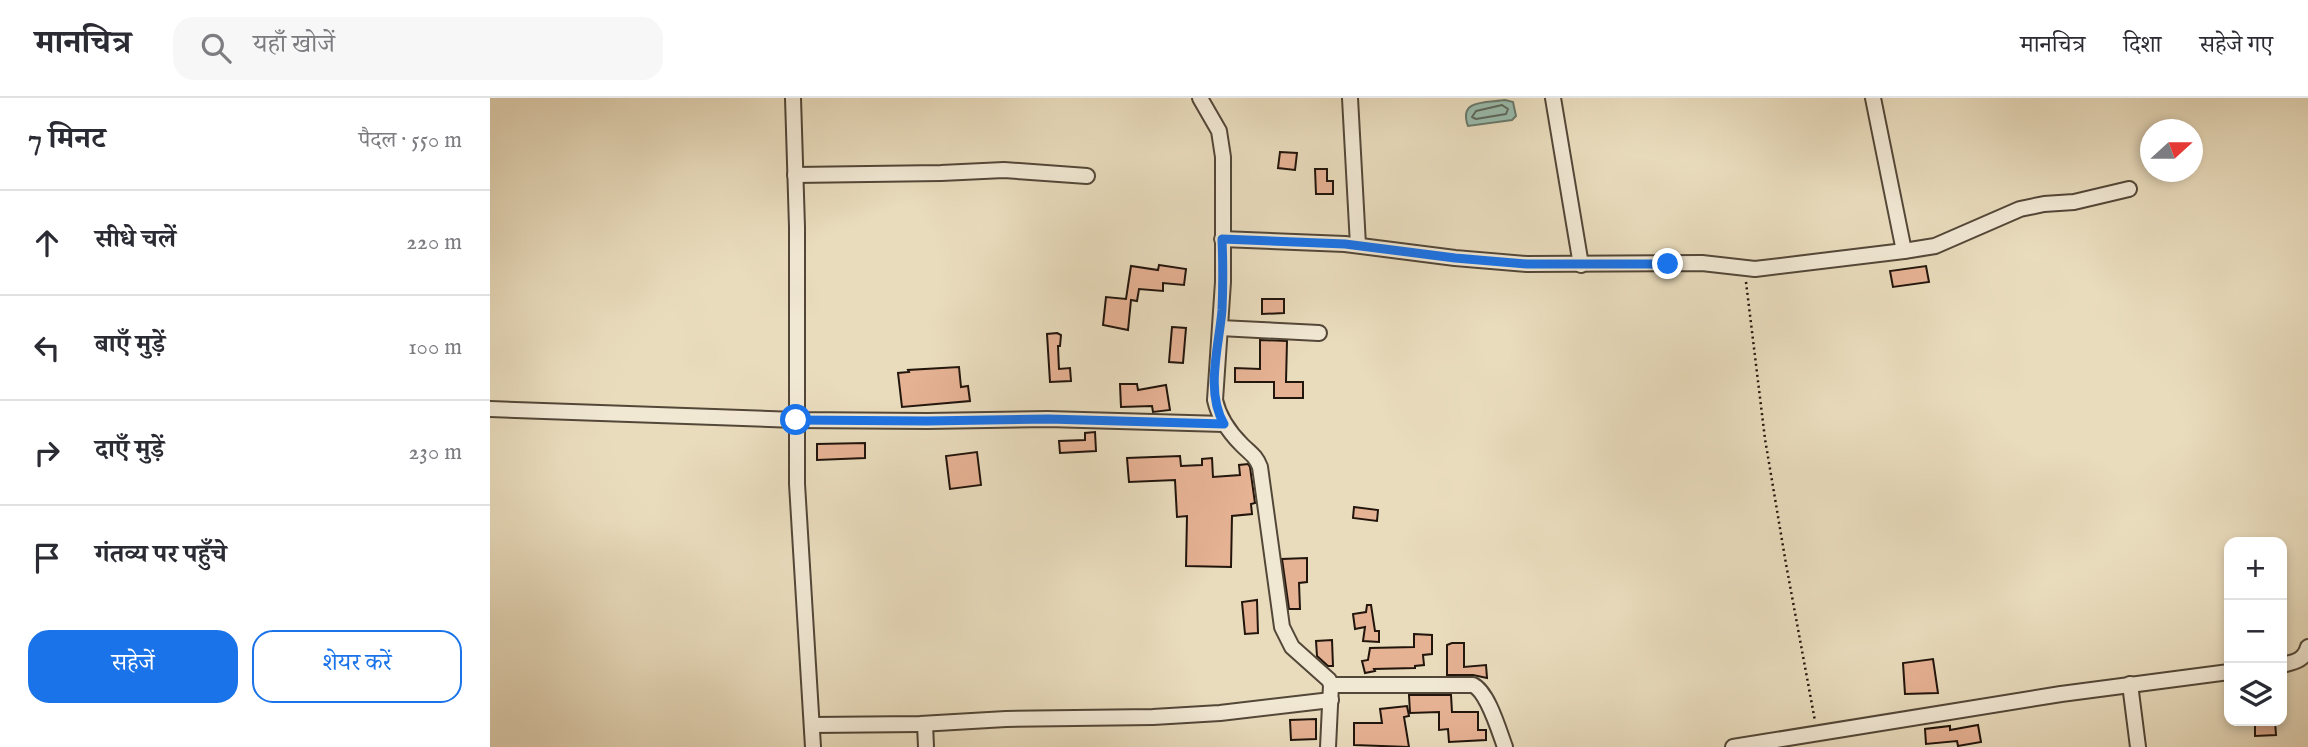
<!DOCTYPE html>
<html lang="hi">
<head>
<meta charset="utf-8">
<style>
  body { margin:0; font-family:"IM FELL English","Noto Serif Devanagari",serif; background:#f7f7f7; color:#2b2b33 }
  .controls { position:absolute; right:21px; bottom:21px; display:grid; overflow:hidden; border-radius:14px; box-shadow:0 4px 10px #0003 }
  .controls button { width:63px; height:63px; display:grid; place-items:center; padding:0; border:0; border-bottom:2px solid #e1e1e2; background:#fff; color:#2b2b33; font:35px sans-serif }
  .compass { position:absolute; left:1650px; top:21px; width:63px; height:63px; border-radius:50%; background:#fff; box-shadow:0 4px 10px #0003; rotate:69deg }
  .stop { position:absolute; width:21px; height:21px; margin:-16px; border:5px solid #1a73e8; border-radius:50%; background:#fff }
  .stop.end { background:#1a73e8; border-color:#fff; box-shadow:0 2px 7px #0008 }
  .list { margin:0; padding:0; list-style:none }
  h2 { display:flex; justify-content:space-between; align-items:center; height:91px; margin:0; padding:0 28px; font-size:30px }
  h2 small { font-size:23px; font-weight:400; color:#7c7c81 }
  .list li { display:grid; grid-template-columns:46px 1fr auto; gap:21px; align-items:center; box-sizing:border-box; height:105px; padding:0 28px; border-top:2px solid #e1e1e2 }
  .list b { display:block; font-size:26px; white-space:nowrap }
  .list em { font-size:23px; font-style:normal; color:#7c7c81 }
  .actions { display:flex; gap:14px; padding:21px 28px }
  .actions a { flex:1; padding:16px 0; border:2px solid #1a73e8; border-radius:21px; text-align:center; font-size:24px; color:#1a73e8 }
  .actions .main { background:#1a73e8; color:#fff }
  .icon { flex:none; width:38px; height:38px; fill:none; stroke:currentColor; stroke-width:2; stroke-linecap:round; stroke-linejoin:round }
  .map { position:relative; flex:none; width:1818px; height:649px; overflow:hidden }
  header { display:flex; align-items:center; gap:42px; box-sizing:border-box; height:98px; padding:0 35px; background:#fff; border-bottom:2px solid #e1e1e2 }
  header strong { font-size:33px }
  nav { display:flex; gap:38px; margin-inline-start:auto; font-size:24px }
  .search { width:490px; height:63px; background:#f7f7f7; display:flex; align-items:center; gap:18px; box-sizing:border-box; padding:0 24px; border-radius:21px; color:#7c7c81; font-size:26px }
  main { display:flex }
  aside { flex:1; background:#fff }
  .map>svg:first-child { display:block }
</style>
</head>
<body>
<header>
<strong>मानचित्र</strong>
<div class="search"><svg class="icon" aria-label="search" viewBox="0 0 24 24"><circle cx="10" cy="10" r="6"/><path d="M15 15l6 6"/></svg>यहाँ खोजें</div>
<nav><a>मानचित्र</a><a>दिशा</a><a>सहेजे गए</a></nav>
</header>
<main>
<aside>
<h2>7 मिनट<small>पैदल · 550 m</small></h2>
<ul class="list">
<li><svg class="icon" aria-label="ahead" viewBox="0 0 24 24"><path d="M12 20V5M6 11l6-6 6 6"/></svg><div><b>सीधे चलें</b></div><em>220 m</em></li>
<li><svg class="icon" aria-label="left" viewBox="0 0 24 24"><path d="M17 20v-9H6M10 6l-5 5 5 5"/></svg><div><b>बाएँ मुड़ें</b></div><em>100 m</em></li>
<li><svg class="icon" aria-label="right" viewBox="0 0 24 24"><path d="M7 20v-9h11M14 6l5 5-5 5"/></svg><div><b>दाएँ मुड़ें</b></div><em>230 m</em></li>
<li><svg class="icon" aria-label="arrive" viewBox="0 0 24 24"><path d="M6 21V4h12l-3 4 3 4H6"/></svg><div><b>गंतव्य पर पहुँचे</b></div></li>
</ul>
<div class="actions"><a class="main">सहेजें</a><a>शेयर करें</a></div>
</aside>
<div class="map">
<svg width="1818" height="649" viewBox="0 0 1818 649">
  <rect width="100%" height="100%" fill="#e9dcbd"/>
  <filter id="stains"><feTurbulence type="fractalNoise" baseFrequency=".00286" numOctaves="4"/><feColorMatrix values="0 0 0 0 .2 0 0 0 0 .09 0 0 0 0 .02 0 0 0 .5 -.17"/></filter>
  <radialGradient id="worn" r=".72"><stop offset=".6" stop-color="#630" stop-opacity="0"/><stop offset="1" stop-color="#630" stop-opacity=".3"/></radialGradient>
  <path fill="#99bcac" stroke="#69796c" stroke-width="2" d="M 1015,2 L 1023,4 L 1026,18 L 1022,22 L 978,28 C 968,1 996,5 1015,2 Z"/>
  <g fill="none" stroke-linecap="round" stroke-linejoin="round">
    <path stroke="#5d685c" stroke-width="2" d="M 1012,7 L 1018,11 L 1016,16 L 986,21 L 982,19 L 986,13 Z"/>
  </g>
  <g fill="#e6b294" stroke="#21150c" stroke-width="2">
    <path d="M 790,54 L 807,55 L 805,72 L 788,70 Z"/>
    <path d="M 825,71 L 837,71 L 837,83 L 843,83 L 843,96 L 826,96 Z"/>
    <path d="M 669,167 L 696,171 L 694,187 L 673,185 L 673,193 L 649,191 L 647,203 L 641,202 L 638,232 L 613,227 L 616,199 L 636,201 L 641,168 L 668,172 Z"/>
    <path d="M 1436,168 L 1439,184 L 1403,189 L 1400,173 Z"/>
    <path d="M 772,201 L 794,201 L 794,215 L 772,216 Z"/>
    <path d="M 682,229 L 696,230 L 693,265 L 679,264 Z"/>
    <path d="M 567,235 L 571,237 L 570,248 L 568,248 L 569,271 L 580,270 L 581,283 L 560,284 L 557,236 Z"/>
    <path d="M 770,242 L 797,243 L 796,284 L 813,284 L 813,300 L 784,300 L 784,284 L 745,284 L 745,270 L 770,271 Z"/>
    <path d="M 469,269 L 471,289 L 478,288 L 480,303 L 412,309 L 408,275 L 419,274 L 418,272 Z"/>
    <path d="M 630,286 L 647,286 L 648,292 L 676,287 L 680,312 L 663,314 L 662,308 L 631,309 Z"/>
    <path d="M 605,334 L 606,353 L 570,355 L 569,343 L 595,342 L 595,335 Z"/>
    <path d="M 375,345 L 375,360 L 327,362 L 327,346 Z"/>
    <path d="M 487,354 L 491,387 L 460,391 L 456,358 Z"/>
    <path d="M 690,358 L 691,368 L 712,367 L 712,361 L 722,360 L 723,379 L 750,377 L 749,367 L 758,366 L 760,369 L 765,405 L 761,406 L 762,416 L 742,418 L 741,469 L 696,468 L 697,418 L 687,419 L 685,382 L 639,384 L 637,360 Z"/>
    <path d="M 864,409 L 888,412 L 887,423 L 863,420 Z"/>
    <path d="M 817,460 L 817,484 L 809,485 L 810,511 L 799,511 L 792,461 Z"/>
    <path d="M 767,502 L 768,535 L 755,536 L 752,504 Z"/>
    <path d="M 877,507 L 881,507 L 885,533 L 889,533 L 889,544 L 873,543 L 875,529 L 865,531 L 863,516 L 876,514 Z"/>
    <path d="M 924,536 L 942,537 L 942,556 L 933,557 L 934,567 L 925,568 L 925,570 L 884,571 L 885,573 L 875,575 L 872,563 L 878,562 L 880,550 L 924,549 Z"/>
    <path d="M 842,542 L 843,568 L 838,568 L 827,558 L 826,543 Z"/>
    <path d="M 962,545 L 974,545 L 974,569 L 996,567 L 997,580 L 983,577 L 957,577 L 957,547 Z"/>
    <path d="M 1443,561 L 1448,595 L 1415,596 L 1413,565 Z"/>
    <path d="M 919,597 L 961,597 L 962,614 L 988,614 L 988,632 L 996,632 L 996,642 L 959,644 L 958,631 L 949,632 L 949,614 L 920,615 Z"/>
    <path d="M 917,608 L 919,618 L 914,619 L 919,649 L 864,647 L 864,625 L 892,625 L 890,611 Z"/>
    <path d="M 826,621 L 826,641 L 801,642 L 800,622 Z"/>
    <path d="M 1765,623 L 1785,623 L 1786,637 L 1765,638 Z"/>
    <path d="M 1488,627 L 1491,644 L 1468,648 L 1467,643 L 1436,646 L 1435,631 L 1460,628 L 1460,632 Z"/>
  </g>
  <g fill="none" stroke-linecap="round" stroke-linejoin="round">
    <defs>
      <g id="minor">
        <path d="M 303,0 L 307,129 L 307,386 L 323,649"/>
        <path d="M 710,0 L 729,33 L 733,59 L 733,184 L 725,302 C 729,320 739,334 752,347 C 760,355 766,358 770,369 L 792,529 L 802,549 L 839,582 L 841,587 L 838,649"/>
        <path d="M 860,0 L 868,147"/>
        <path d="M 1063,0 L 1091,167"/>
        <path d="M 305,77 L 451,75 L 514,72 L 597,78"/>
        <path d="M 732,141 L 855,146 L 965,160 L 1037,166 L 1212,165 L 1265,171 L 1414,153 L 1383,0"/>
        <path d="M 1414,153 L 1445,148 L 1530,111 L 1554,106 L 1584,104 L 1639,91"/>
        <path d="M 730,230 L 829,235"/>
        <path d="M 0,311 L 306,322 L 437,323 L 558,321 L 734,326"/>
        <path d="M 1792,567 C 1804,564 1814,563 1818,549"/>
        <path d="M 1640,586 L 1648,649"/>
        <path d="M 841,587 L 983,587 C 998,594 1009,633 1015,649"/>
        <path d="M 435,626 L 436,649"/>
        <path d="M 322,627 L 430,626 L 516,621 L 663,619 L 730,615 L 841,602"/>
        <path d="M 1243,649 L 1571,596 L 1739,574"/>
      </g>
    </defs>
    <use href="#minor" stroke="#534738" stroke-width="18"/>
    <path stroke="#21150c" stroke-width="2.5" stroke-dasharray="2 3.5" stroke-linecap="butt" d="M 1256,184 L 1275,341 L 1296,466 L 1325,623"/>
    <use href="#minor" stroke="#f1e8d4" stroke-width="14"/>
  </g>
  <g fill="none" stroke-linecap="round" stroke-linejoin="round">
    <path stroke="#1a73e8" stroke-width="9" d="M 306,322 L 437,323 L 558,321 L 734,326 C 715,293 729,249 732,212 C 733,189 733,165 732,141 L 855,146 L 965,160 L 1037,166 L 1178,166"/>
  </g>
  <rect width="100%" height="100%" filter="url(#stains)"/>
  <rect width="100%" height="100%" fill="url(#worn)"/>
</svg>
<div class="controls">
<button>+</button>
<button>−</button>
<button><svg class="icon" aria-label="layers" viewBox="0 0 24 24"><path d="M12 4l9 5-9 5-9-5zM3 14l9 5 9-5"/></svg></button>
</div>
<svg class="compass" viewBox="-18 -18 36 36"><path d="M0-13l5 13h-10z" fill="#e53935"/><path d="M0 13l5-13h-10z" fill="#7c7c81"/></svg>
<div class="stop" style="left:306px;top:322px"></div>
<div class="stop end" style="left:1178px;top:166px"></div>
</div>
</main>
</body>
</html>
